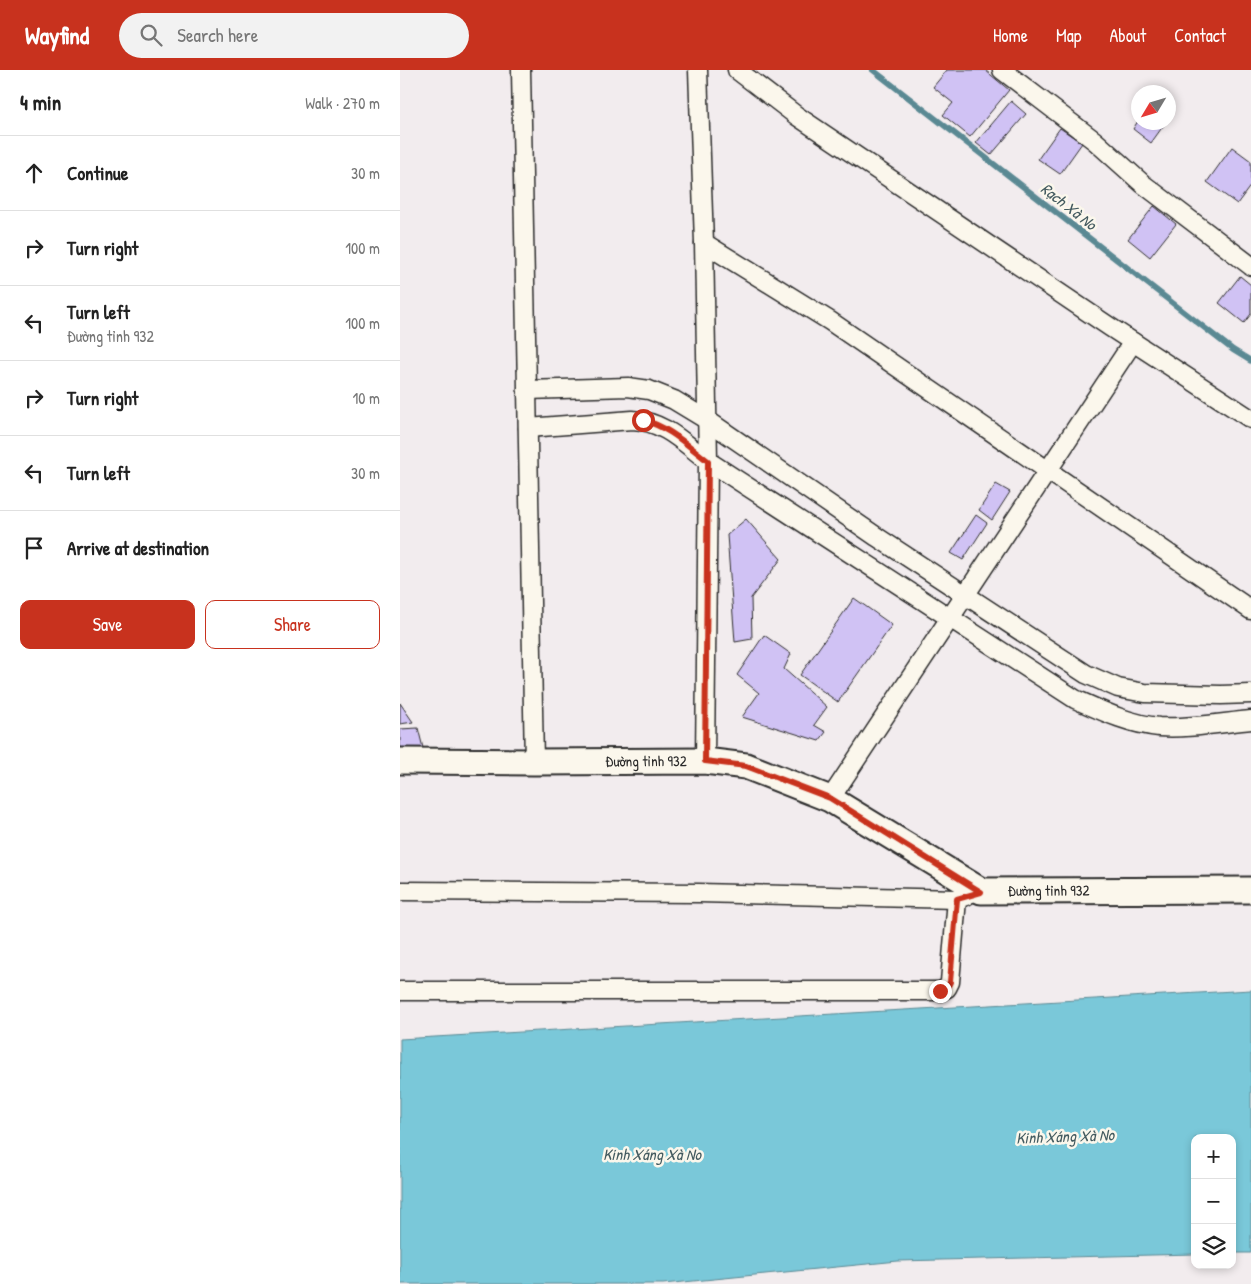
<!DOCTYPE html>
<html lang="en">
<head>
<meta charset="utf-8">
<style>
  body { margin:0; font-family:"Patrick Hand",sans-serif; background:#f2f2f2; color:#222 }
  .controls { position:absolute; right:15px; bottom:15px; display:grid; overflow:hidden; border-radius:10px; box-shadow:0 2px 8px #0003 }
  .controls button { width:45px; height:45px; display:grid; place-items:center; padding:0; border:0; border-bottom:1px solid #e0e0e0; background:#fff; color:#222; font:25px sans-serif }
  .compass { position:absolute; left:731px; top:15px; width:45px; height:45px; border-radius:50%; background:#fff; box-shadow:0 2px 8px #0003; rotate:232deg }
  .stop { position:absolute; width:15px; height:15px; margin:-11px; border:4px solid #c8321e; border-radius:50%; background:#fff }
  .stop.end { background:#c8321e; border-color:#fff; box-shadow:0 1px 5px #0008 }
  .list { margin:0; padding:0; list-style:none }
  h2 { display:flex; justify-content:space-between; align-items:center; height:65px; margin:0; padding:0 20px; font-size:21px }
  h2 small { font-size:16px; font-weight:400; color:#767676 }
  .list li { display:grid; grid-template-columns:32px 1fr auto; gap:15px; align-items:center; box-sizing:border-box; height:75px; padding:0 20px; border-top:1px solid #e0e0e0 }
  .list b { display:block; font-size:19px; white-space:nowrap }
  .list p { margin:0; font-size:16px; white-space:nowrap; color:#767676 }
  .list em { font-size:16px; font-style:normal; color:#767676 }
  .actions { display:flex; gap:10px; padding:15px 20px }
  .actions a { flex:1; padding:11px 0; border:1px solid #c8321e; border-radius:10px; text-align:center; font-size:18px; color:#c8321e }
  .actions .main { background:#c8321e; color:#fff }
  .icon { flex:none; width:28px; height:28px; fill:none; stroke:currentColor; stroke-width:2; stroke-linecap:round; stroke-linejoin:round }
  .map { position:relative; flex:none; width:851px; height:1214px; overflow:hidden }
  header { display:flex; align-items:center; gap:30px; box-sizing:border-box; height:70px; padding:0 25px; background:#c8321e; color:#fff }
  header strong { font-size:24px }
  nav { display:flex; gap:28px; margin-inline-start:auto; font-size:18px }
  .search { width:350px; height:45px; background:#f2f2f2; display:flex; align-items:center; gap:12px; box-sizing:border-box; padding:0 18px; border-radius:28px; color:#767676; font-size:19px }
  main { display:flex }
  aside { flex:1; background:#fff }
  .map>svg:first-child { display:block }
</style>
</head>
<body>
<header>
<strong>Wayfind</strong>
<div class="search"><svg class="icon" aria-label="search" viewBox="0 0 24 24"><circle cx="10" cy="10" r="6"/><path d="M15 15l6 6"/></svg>Search here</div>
<nav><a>Home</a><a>Map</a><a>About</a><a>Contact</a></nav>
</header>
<main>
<aside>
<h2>4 min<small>Walk · 270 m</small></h2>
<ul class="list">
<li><svg class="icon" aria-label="ahead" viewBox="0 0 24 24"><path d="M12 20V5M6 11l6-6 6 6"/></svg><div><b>Continue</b></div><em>30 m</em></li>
<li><svg class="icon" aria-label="right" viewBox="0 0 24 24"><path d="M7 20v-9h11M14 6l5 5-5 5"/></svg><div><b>Turn right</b></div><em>100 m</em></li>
<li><svg class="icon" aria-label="left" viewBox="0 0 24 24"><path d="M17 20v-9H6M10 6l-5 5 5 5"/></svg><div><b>Turn left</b><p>Đường tỉnh 932</p></div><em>100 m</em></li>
<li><svg class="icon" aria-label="right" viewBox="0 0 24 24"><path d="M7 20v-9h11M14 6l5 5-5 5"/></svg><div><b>Turn right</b></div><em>10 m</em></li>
<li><svg class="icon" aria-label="left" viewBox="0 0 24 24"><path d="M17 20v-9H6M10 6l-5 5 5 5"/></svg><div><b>Turn left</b></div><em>30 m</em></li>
<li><svg class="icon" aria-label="arrive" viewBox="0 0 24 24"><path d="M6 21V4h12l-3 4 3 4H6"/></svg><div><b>Arrive at destination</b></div></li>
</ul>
<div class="actions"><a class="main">Save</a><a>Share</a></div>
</aside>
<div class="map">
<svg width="851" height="1214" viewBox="0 0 851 1214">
  <rect width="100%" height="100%" fill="#f2ecee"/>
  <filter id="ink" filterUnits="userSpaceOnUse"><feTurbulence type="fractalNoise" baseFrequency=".02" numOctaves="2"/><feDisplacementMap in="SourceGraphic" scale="10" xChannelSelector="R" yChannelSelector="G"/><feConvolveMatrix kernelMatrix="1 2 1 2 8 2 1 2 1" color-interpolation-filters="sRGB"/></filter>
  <g filter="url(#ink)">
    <path fill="#7ac8d9" stroke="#5a8993" d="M 851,920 L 851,1183 L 832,1183 L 832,1068 L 795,1068 L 795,1184 L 498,1191 L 263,1214 L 0,1214 L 0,969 Z"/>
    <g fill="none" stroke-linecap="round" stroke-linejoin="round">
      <path stroke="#5a8993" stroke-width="6" d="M 473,0 L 833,280 L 851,291"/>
    </g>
    <g fill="#d0c2f4" stroke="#2b2b2b">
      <path d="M 547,0 L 585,0 L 609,20 L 570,67 L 543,45 L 553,33 L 533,17 Z"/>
      <path d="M 611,31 L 626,44 L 591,85 L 576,73 Z"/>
      <path d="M 738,51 L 738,52 L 766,52 L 751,73 L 733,59 Z"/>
      <path d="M 660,58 L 682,73 L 660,104 L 638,89 Z"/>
      <path d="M 832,77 L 851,91 L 851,115 L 837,134 L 807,112 Z"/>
      <path d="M 754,136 L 776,154 L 750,187 L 728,169 Z"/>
      <path d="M 840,206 L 851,215 L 851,244 L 844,253 L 819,233 Z"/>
      <path d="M 596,414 L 610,422 L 592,450 L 579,440 Z"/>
      <path d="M 576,445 L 587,453 L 563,490 L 551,483 Z"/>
      <path d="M 346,449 L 381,489 L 351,528 L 352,569 L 335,572 L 327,465 Z"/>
      <path d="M 454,528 L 492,555 L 438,632 L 400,605 Z"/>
      <path d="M 364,565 L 391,584 L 384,599 L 427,637 L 414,655 L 426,662 L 419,671 L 342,647 L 359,623 L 337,605 Z"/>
      <path d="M 0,633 L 13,652 L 0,654 Z"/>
      <path d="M 18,658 L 24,682 L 0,682 L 0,659 Z"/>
    </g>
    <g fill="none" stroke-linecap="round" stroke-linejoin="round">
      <defs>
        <g id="minor">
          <path d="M 121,0 L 134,692"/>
          <path d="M 298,0 L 304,173 L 308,391 L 305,691"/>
          <path d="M 337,0 L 397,46 L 710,257 L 851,349"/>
          <path d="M 602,0 L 695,71 L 743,114 L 851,196"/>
          <path d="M 304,173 L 430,251 L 851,540"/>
          <path d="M 127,320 L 228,317 L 249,320 L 274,330 L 307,350 L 477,467 L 686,604 L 718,618 L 745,623 L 821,625 L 851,624"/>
          <path d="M 128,358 L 232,350 C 264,351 284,373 308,391 L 675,629 C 702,641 729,654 759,657 C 789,659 821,653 851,650"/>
          <path d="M 430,729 L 733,272"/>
          <path d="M 0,821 L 299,823 L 557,829 L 566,826"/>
          <path d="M 0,921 L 540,921 L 547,918 L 550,912 L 557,829"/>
        </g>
        <g id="secondary">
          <path id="s1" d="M 0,691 L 134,692 L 305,691 L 346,696 L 430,729 L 581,821 L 851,820"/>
        </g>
      </defs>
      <use href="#minor" stroke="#2b2b2b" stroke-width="21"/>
      <use href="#secondary" stroke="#2b2b2b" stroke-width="29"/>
      <use href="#minor" stroke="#fbf7ec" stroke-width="18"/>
      <use href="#secondary" stroke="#fbf7ec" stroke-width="25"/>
    </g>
  </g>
  <g fill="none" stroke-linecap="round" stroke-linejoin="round" filter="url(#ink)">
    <path stroke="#c8321e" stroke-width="6" d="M 243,350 C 269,357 287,375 308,391 L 305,691 L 346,696 L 430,728 L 581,822 L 557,829 L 550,912 L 547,918 L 540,921"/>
  </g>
  <g text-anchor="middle" stroke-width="5" stroke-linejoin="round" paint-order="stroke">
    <g font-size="15" fill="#2b2b2b" stroke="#fbf7ec">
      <text dy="5" stroke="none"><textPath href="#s1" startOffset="246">Đường tỉnh 932</textPath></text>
      <text dy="5" stroke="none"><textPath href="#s1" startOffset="681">Đường tỉnh 932</textPath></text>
    </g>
    <g font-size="16" font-style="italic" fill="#435a5f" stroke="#fbf7ec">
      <text transform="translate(669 136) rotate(38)" y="6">Rạch Xà No</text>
      <text transform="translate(665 1066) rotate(-2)" y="6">Kinh Xáng Xà No</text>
      <text x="252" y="1090">Kinh Xáng Xà No</text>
    </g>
  </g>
</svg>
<div class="controls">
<button>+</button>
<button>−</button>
<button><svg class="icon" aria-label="layers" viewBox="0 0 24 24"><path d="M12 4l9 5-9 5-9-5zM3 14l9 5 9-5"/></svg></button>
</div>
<svg class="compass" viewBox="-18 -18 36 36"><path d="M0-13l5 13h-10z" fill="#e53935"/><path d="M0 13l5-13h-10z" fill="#767676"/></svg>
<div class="stop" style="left:243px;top:350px"></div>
<div class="stop end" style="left:540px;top:921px"></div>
</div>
</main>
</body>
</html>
